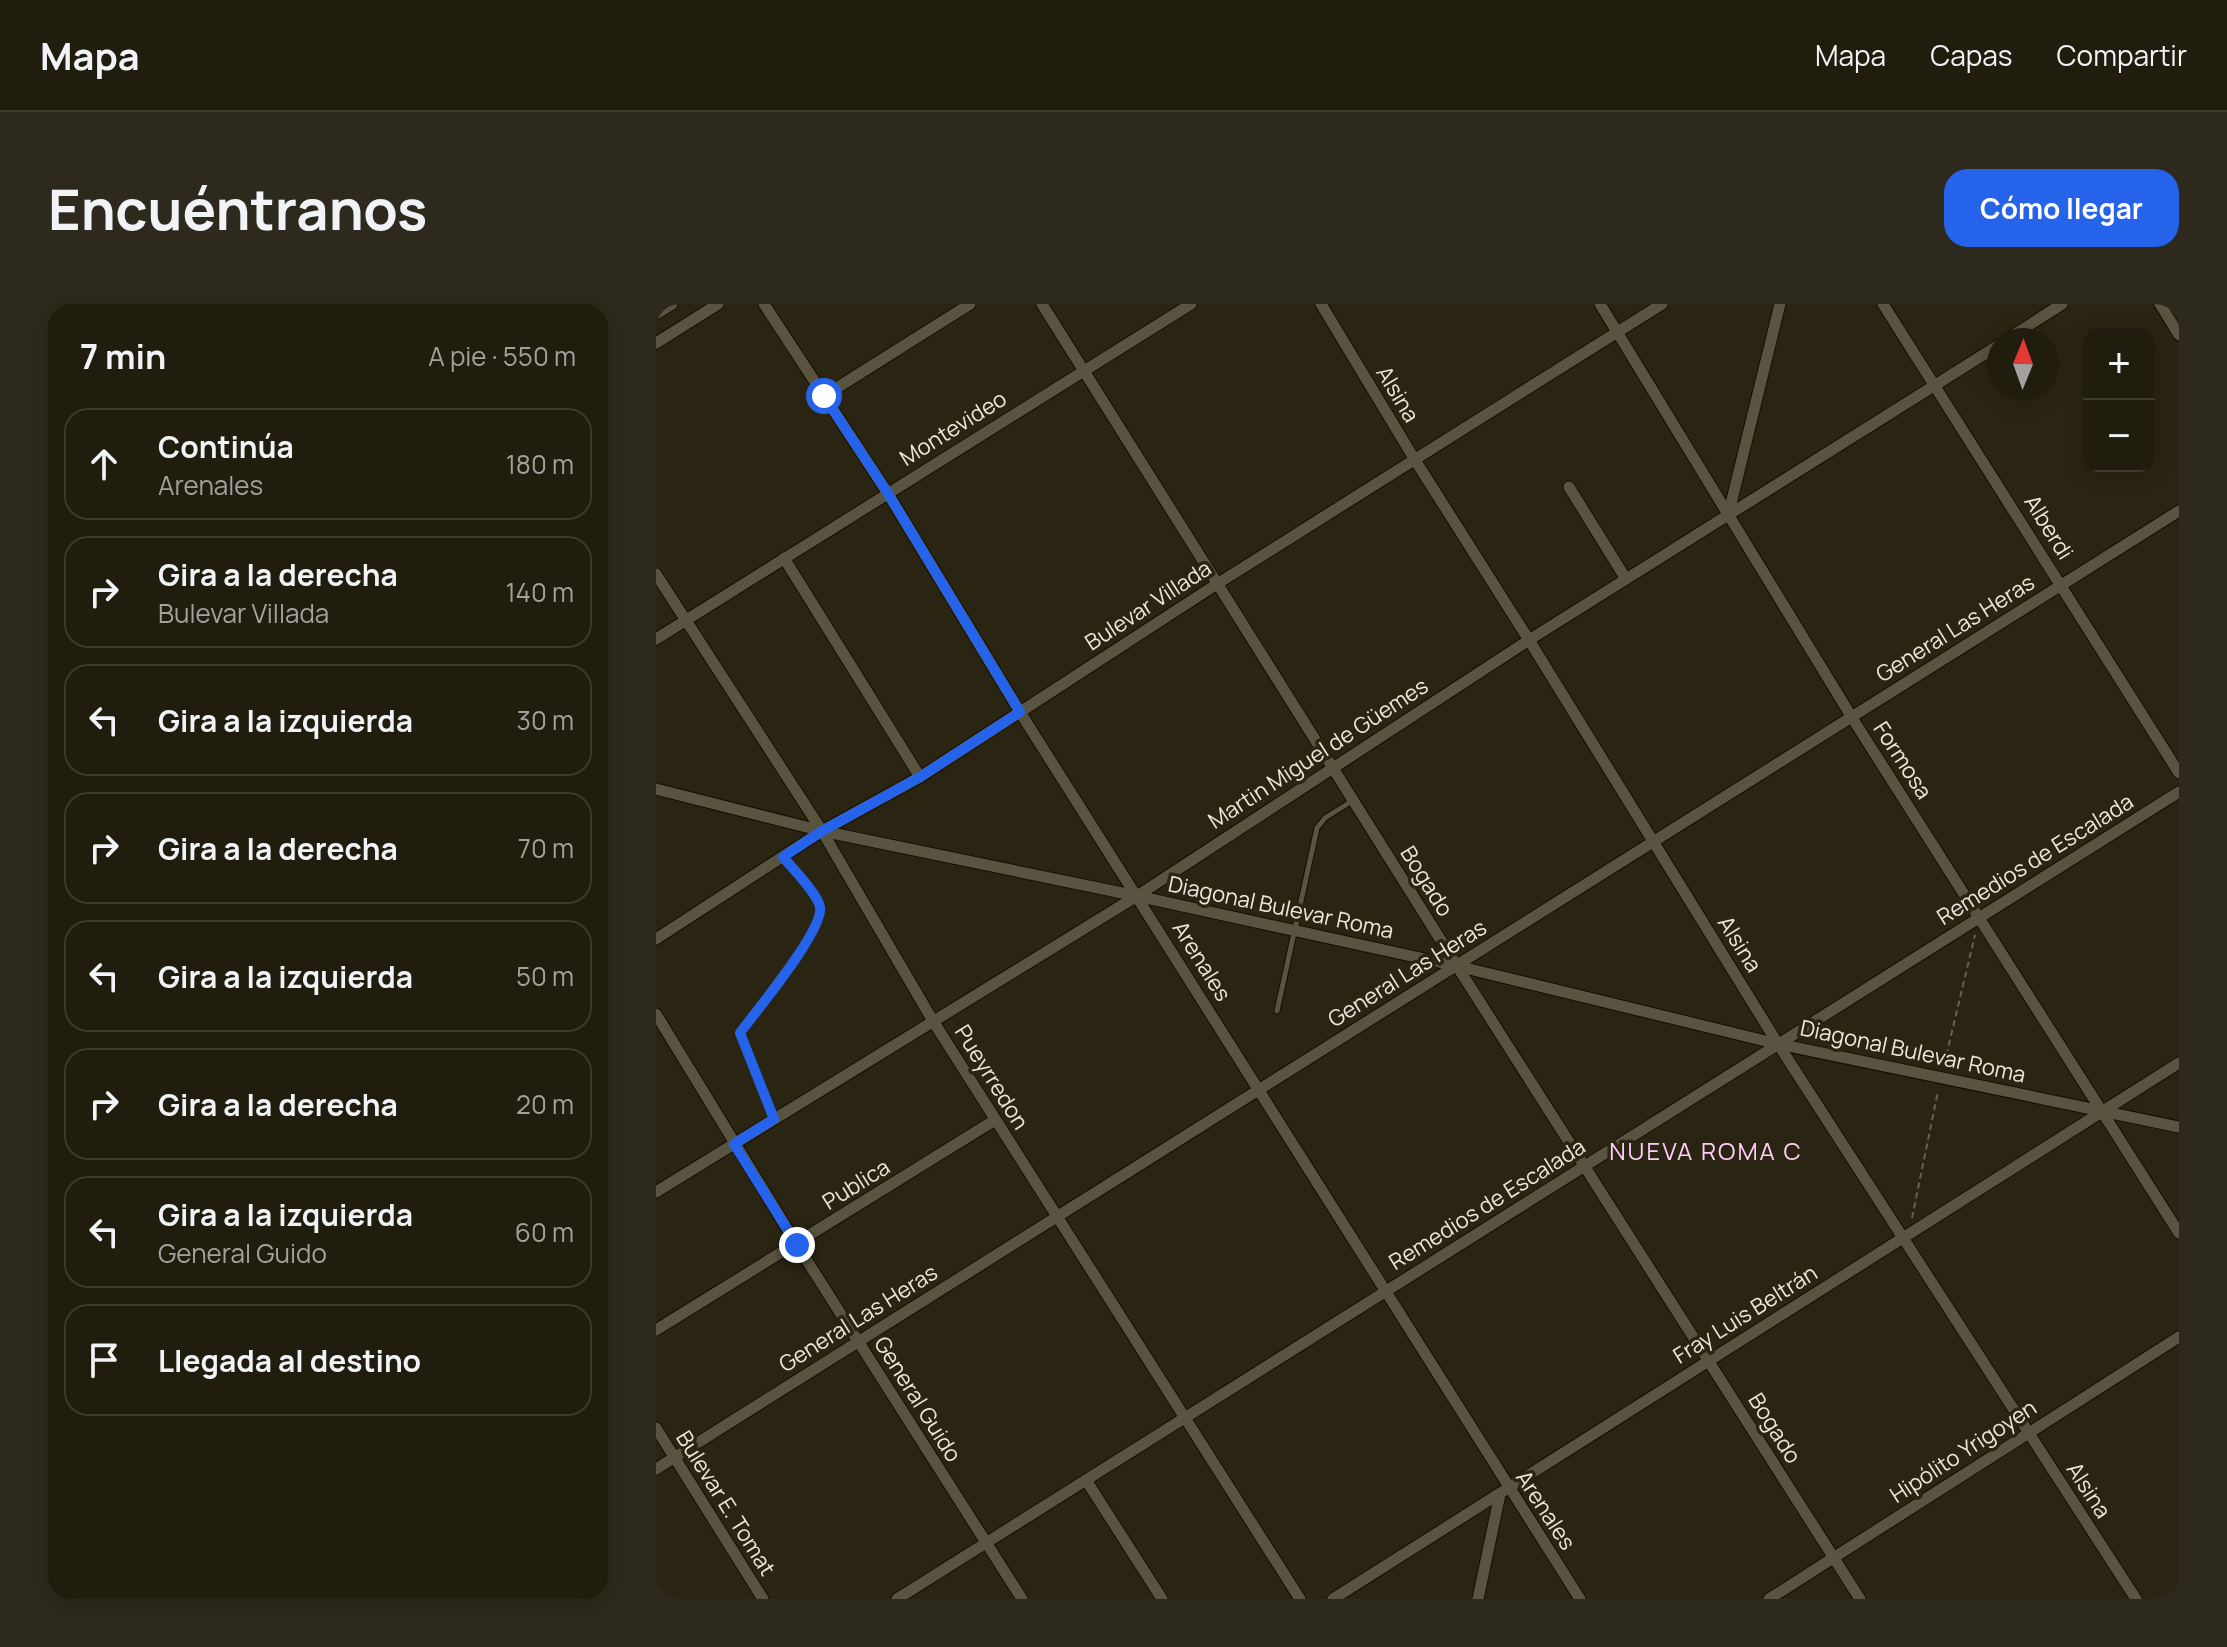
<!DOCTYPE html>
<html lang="es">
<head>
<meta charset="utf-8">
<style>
  body { margin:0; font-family:Manrope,sans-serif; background:#2d291c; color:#f1f3f6 }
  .controls { position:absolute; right:24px; top:24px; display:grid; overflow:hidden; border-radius:16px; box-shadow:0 4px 20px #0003 }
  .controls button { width:72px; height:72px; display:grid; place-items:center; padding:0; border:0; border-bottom:2px solid #3d3a2e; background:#201c0e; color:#f1f3f6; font:40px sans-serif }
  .compass { position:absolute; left:1331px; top:24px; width:72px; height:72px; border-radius:50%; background:#201c0e; box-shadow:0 4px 20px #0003; rotate:1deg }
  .stop { position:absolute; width:24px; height:24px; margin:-18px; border:6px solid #2563eb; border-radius:50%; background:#fff }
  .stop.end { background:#2563eb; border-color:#fff; box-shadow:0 2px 8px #0008 }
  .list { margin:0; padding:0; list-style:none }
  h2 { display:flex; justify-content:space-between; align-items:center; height:104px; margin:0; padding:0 32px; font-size:34px }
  h2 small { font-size:26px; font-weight:400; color:#a2a19e }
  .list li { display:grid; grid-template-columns:52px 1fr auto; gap:24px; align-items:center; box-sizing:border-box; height:112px; margin:0 16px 16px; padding:0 16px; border:2px solid #3d3a2e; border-radius:24px }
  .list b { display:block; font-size:30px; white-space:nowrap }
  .list p { margin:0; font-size:26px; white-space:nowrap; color:#a2a19e }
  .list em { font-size:26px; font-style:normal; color:#a2a19e }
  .icon { flex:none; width:44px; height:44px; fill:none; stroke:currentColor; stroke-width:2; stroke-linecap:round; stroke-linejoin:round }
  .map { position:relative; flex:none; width:1523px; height:1295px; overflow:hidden; border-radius:24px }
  header { display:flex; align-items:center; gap:48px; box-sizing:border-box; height:112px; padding:0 40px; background:#201c0e; border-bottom:2px solid #3d3a2e }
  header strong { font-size:38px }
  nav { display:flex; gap:44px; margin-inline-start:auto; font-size:28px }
  .intro { display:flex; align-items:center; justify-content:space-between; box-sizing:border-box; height:192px; padding:0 48px }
  h1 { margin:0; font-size:56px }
  .button { padding:20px 36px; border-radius:24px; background:#2563eb; color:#fff; font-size:28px; font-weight:700 }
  main { display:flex; gap:48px; padding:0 48px }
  aside { flex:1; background:#201c0e; border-radius:24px; box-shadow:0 4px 20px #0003 }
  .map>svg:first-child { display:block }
</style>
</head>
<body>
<header>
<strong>Mapa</strong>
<nav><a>Mapa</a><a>Capas</a><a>Compartir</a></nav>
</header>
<div class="intro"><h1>Encuéntranos</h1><a class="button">Cómo llegar</a></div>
<main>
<aside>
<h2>7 min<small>A pie · 550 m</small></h2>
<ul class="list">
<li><svg class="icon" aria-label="ahead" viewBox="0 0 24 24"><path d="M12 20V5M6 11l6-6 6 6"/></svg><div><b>Continúa</b><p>Arenales</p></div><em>180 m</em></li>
<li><svg class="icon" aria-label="right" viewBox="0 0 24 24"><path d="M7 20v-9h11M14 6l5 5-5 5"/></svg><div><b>Gira a la derecha</b><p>Bulevar Villada</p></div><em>140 m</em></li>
<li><svg class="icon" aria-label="left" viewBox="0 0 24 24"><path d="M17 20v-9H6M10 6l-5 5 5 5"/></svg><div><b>Gira a la izquierda</b></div><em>30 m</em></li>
<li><svg class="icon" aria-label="right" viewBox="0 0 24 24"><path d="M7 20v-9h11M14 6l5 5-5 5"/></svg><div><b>Gira a la derecha</b></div><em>70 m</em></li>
<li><svg class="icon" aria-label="left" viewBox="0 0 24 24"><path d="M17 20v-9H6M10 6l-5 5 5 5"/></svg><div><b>Gira a la izquierda</b></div><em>50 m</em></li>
<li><svg class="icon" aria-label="right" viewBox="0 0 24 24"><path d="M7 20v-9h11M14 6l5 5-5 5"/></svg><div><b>Gira a la derecha</b></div><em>20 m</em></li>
<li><svg class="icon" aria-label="left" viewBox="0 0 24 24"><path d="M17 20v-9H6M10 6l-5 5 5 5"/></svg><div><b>Gira a la izquierda</b><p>General Guido</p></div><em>60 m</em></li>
<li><svg class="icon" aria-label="arrive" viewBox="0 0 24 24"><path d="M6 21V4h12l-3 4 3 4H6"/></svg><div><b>Llegada al destino</b></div></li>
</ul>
</aside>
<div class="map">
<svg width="1523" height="1295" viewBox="0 0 1523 1295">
  <rect width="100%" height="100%" fill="#2a2512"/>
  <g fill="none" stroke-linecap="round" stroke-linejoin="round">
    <defs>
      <g id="service">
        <path d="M 621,707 L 661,524 L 669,514 L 696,497"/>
        <path d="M 118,814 L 84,729 C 100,707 168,625 164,603 C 162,589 136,565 127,553"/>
      </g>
      <g id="minor">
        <path d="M 108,0 L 231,188 L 364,408 L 924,1295"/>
        <path d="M 386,0 L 801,662 L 1204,1295"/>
        <path d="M 665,0 L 759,156 L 873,336 L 1122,740 L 1480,1295"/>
        <path d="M 944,0 L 1195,412 L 1523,929"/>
        <path d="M 1227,0 L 1523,469"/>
        <path d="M 1504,0 L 1523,31"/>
        <path d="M 0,10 L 16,0"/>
        <path d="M 1350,36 L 1406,0"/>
        <path d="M 0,39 L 62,0"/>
        <path d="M 168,92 L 314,0"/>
        <path d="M 913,183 L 970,275"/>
        <path d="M 1072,212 L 1124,0"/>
        <path d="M 128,254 L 264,473"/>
        <path d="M 0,270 L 166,527 L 277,717 L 644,1295"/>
        <path d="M 0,335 L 535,0"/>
        <path d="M 0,485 L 166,527 L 481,592 L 801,662 L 1122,740 L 1523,823"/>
        <path d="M 0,635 L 166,527 L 264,473 L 561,280 L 1006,0"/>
        <path d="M 0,710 L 141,941 L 366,1295"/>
        <path d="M 0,888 L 481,592 L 873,336 L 1343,41"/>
        <path d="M 0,1026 L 339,816"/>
        <path d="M 0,1124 L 107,1295"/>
        <path d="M 0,1165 L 1523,207"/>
        <path d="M 430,1176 L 506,1295"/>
        <path d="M 241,1295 L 1523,488"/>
        <path d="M 677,1295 L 1523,759"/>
        <path d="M 822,1295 L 844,1190"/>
        <path d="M 1113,1295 L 1523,1033"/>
      </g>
    </defs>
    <use href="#service" stroke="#130e00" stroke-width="7"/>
    <use href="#minor" stroke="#130e00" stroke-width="13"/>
    <g stroke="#666251" stroke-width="2" stroke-dasharray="6 4" stroke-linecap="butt">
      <path d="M 1288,761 L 1319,631"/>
      <path d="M 1256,914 L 1282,787"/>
    </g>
    <use href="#service" stroke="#595440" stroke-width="5"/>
    <use href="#minor" stroke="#595440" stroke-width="11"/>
  </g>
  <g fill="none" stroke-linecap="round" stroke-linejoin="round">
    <path stroke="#2563eb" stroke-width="10" d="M 141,941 L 78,840 L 118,815 L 84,729 C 100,707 168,626 164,603 C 162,590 136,564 127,553 L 166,527 L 264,473 L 364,408 L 231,188 L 168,92"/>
  </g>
  <g text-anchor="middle" stroke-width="7" stroke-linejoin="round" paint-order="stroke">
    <g font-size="22" fill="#eae8dc" stroke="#2a2512">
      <text transform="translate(742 90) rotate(59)" y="8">Alsina</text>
      <text transform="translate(297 124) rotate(-32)" y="8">Montevideo</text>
      <text transform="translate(1393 223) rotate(58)" y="8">Alberdi</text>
      <text transform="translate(492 301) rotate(-33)" y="8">Bulevar Villada</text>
      <text transform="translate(1299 324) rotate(-32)" y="8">General Las Heras</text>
      <text transform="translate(662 449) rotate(-33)" y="8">Martin Miguel de Güemes</text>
      <text transform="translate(1247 456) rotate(57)" y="8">Formosa</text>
      <text transform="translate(1379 555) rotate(-32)" y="8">Remedios de Escalada</text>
      <text transform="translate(771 577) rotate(58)" y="8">Bogado</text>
      <text transform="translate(625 603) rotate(12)" y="8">Diagonal Bulevar Roma</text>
      <text transform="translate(1084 640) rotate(58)" y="8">Alsina</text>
      <text transform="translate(546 657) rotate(58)" y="8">Arenales</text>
      <text transform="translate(751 669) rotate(-32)" y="8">General Las Heras</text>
      <text transform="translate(1257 747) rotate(12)" y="8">Diagonal Bulevar Roma</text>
      <text transform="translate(336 773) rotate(58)" y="8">Pueyrredon</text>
      <text transform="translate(200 880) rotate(-32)" y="8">Publica</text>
      <text transform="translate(831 900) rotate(-32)" y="8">Remedios de Escalada</text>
      <text transform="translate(1089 1010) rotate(-32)" y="8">Fray Luis Beltrán</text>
      <text transform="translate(202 1014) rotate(-32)" y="8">General Las Heras</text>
      <text transform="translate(262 1095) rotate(58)" y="8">General Guido</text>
      <text transform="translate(1119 1124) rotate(58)" y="8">Bogado</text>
      <text transform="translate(1307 1147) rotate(-33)" y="8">Hipólito Yrigoyen</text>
      <text transform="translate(1433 1186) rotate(57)" y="8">Alsina</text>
      <text transform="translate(70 1199) rotate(58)" y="8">Bulevar E. Tomat</text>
      <text transform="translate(890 1206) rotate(57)" y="8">Arenales</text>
    </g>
    <g font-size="24" letter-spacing="2" fill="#ffccf8" stroke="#2a2512">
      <text x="1050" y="856">NUEVA ROMA C</text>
    </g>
  </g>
</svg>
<div class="controls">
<button>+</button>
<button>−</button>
</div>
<svg class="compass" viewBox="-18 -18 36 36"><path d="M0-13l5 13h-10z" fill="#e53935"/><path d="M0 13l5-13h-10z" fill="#a2a19e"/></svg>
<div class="stop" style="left:168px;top:92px"></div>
<div class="stop end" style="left:141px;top:941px"></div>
</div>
</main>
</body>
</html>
